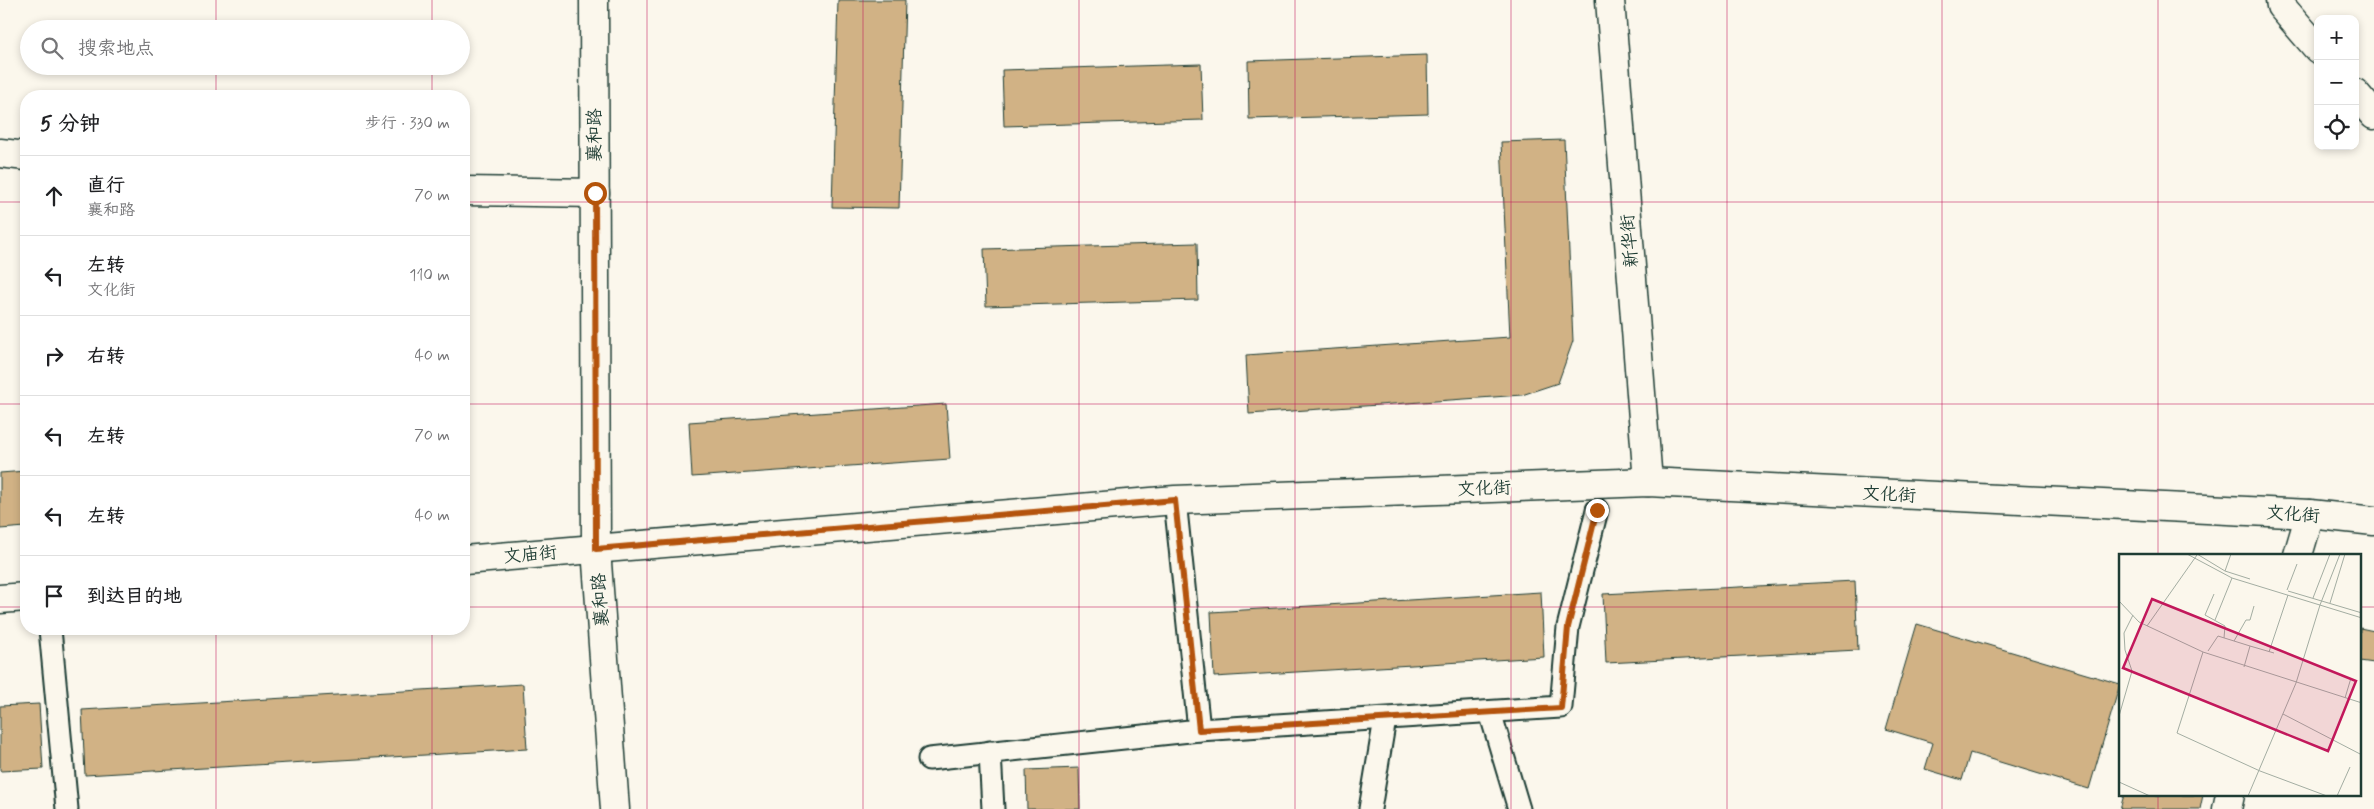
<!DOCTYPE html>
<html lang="zh">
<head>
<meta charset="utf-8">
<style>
  body { margin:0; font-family:Mynerve,"LXGW WenKai TC",sans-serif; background:#f6f6f6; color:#202124 }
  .controls { position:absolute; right:15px; top:15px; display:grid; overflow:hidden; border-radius:10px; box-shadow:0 2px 8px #0003 }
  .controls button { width:45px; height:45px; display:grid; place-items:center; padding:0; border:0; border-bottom:1px solid #e0e0e0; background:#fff; color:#202124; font:25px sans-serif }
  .stop { position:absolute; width:15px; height:15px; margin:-11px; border:4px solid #b45309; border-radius:50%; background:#fff }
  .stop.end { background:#b45309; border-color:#fff; box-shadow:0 1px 5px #0008 }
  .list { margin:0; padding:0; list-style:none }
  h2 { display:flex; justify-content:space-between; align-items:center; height:65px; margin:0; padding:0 20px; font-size:21px }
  h2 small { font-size:16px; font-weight:400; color:#757577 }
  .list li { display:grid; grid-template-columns:32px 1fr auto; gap:15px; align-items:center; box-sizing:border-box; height:80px; padding:0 20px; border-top:1px solid #e0e0e0 }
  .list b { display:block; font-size:19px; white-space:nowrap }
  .list p { margin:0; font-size:16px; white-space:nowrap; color:#757577 }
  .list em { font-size:16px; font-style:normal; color:#757577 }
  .icon { flex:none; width:28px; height:28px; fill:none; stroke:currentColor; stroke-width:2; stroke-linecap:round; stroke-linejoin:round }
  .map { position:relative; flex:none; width:2374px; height:809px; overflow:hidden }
  .search { position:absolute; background:#fff; box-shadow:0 2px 8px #0003; left:20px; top:20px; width:450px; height:55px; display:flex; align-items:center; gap:12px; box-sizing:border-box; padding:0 18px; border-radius:28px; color:#757577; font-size:19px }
  .panel { position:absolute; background:#fff; box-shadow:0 2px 8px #0003; left:20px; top:90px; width:450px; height:545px; border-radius:20px }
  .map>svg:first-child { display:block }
</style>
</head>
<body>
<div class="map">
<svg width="2374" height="809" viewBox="0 0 2374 809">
  <rect width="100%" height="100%" fill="#fbf7ec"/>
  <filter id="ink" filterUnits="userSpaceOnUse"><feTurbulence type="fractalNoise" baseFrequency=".02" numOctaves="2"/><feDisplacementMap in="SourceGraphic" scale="10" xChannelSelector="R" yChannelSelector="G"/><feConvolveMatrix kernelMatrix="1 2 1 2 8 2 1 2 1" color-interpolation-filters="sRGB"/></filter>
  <g filter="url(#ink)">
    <g fill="#d1b285" stroke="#1f3d34">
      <path d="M 838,0 L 905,0 L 899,208 L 832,207 Z"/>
      <path d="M 1427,55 L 1428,114 L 1249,119 L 1248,61 Z"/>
      <path d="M 1201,64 L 1203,120 L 1004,126 L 1002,70 Z"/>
      <path d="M 1564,140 L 1573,341 L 1558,383 L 1522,395 L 1249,414 L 1246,355 L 1510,337 L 1501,142 Z"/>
      <path d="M 1197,243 L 1198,300 L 986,306 L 984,249 Z"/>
      <path d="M 946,404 L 950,459 L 692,477 L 689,422 Z"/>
      <path d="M 26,471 L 26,527 L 0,529 L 0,473 Z"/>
      <path d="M 1855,581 L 1858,650 L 1606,663 L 1603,594 Z"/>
      <path d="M 1541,592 L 1544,657 L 1214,677 L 1211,612 Z"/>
      <path d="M 1917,624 L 2120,684 L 2089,789 L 1970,753 L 1962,780 L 1925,769 L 1933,743 L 1886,729 Z"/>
      <path d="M 2360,628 L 2374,631 L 2374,663 L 2360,661 Z"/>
      <path d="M 523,684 L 527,749 L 85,775 L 82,710 Z"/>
      <path d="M 39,704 L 43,769 L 0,771 L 0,706 Z"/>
      <path d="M 1079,768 L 1080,809 L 1027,809 L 1026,770 Z"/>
      <path d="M 2124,795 L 2203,795 L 2200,809 L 2120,809 Z"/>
    </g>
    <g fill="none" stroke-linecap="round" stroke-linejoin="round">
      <defs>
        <g id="lane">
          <path d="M 50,629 L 67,809"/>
          <path d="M 1490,712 L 1519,809"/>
          <path d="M 1199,730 L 1561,707 L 1568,627 L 1597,510"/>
          <path d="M 990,752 L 993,809"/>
          <path d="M 929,759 L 1199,730 L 1175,500"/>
          <path d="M 1370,809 L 1385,719"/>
        </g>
        <g id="street">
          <path d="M 2280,0 L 2281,6 L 2318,49"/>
          <path d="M 2355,93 L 2374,115"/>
          <path d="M 0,153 L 26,156"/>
          <path d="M 464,191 L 595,193"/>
          <path d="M 2298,555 L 2310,514"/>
          <path d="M 2227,809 L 2230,795"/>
        </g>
        <g id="secondary">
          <path d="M 594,0 L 596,549 L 615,809"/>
          <path d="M 1610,0 L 1648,482"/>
          <path d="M 464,560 L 1175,500 L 1648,482 L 2310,514 L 2374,521"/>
          <path d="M 0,599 L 26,597"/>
        </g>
      </defs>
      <use href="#lane" stroke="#1f3d34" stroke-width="25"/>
      <use href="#street" stroke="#1f3d34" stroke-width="31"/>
      <use href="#secondary" stroke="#1f3d34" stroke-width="31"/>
      <use href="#lane" stroke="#fbf7ec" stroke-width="21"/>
      <use href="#street" stroke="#fbf7ec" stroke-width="28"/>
      <use href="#secondary" stroke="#fbf7ec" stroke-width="28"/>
    </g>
  </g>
  <g fill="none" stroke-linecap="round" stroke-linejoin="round" filter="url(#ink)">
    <path stroke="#b45309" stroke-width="6" d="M 595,193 L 596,549 L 1175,500 L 1199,730 L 1561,708 L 1568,627 L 1597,510"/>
  </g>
  <path fill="none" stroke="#c2185b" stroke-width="1" stroke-opacity="0.55" d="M 216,0 L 216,29M 432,0 L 432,29M 647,0 L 647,809M 863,0 L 863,809M 1079,0 L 1079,809M 1295,0 L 1295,809M 1511,0 L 1511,809M 1727,0 L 1727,809M 1942,0 L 1942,809M 2158,0 L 2158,555M 216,66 L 216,96M 432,66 L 432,96M 0,202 L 26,202M 464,202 L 2374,202M 0,404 L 26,404M 464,404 L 2374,404M 0,607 L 26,607M 464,607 L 2120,607M 2360,607 L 2374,607M 216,629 L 216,809M 432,629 L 432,809M 2158,795 L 2158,809"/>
  <g text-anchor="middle" stroke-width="5" stroke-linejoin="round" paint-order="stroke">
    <g font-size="18" fill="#1f3d34" stroke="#fbf7ec">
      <text transform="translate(594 135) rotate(-90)" y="6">襄和路</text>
      <text transform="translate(1629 241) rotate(-95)" y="6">新华街</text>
      <text transform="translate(1484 488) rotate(-2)" y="6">文化街</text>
      <text transform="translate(1889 494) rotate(3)" y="6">文化街</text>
      <text transform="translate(2293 514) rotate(4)" y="6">文化街</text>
      <text transform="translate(530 554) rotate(-5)" y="6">文庙街</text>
      <text transform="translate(600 600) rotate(-94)" y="6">襄和路</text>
    </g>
  </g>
  <g transform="translate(2119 554)">
    <rect width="242" height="242" fill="#fbf7ec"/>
    <path fill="none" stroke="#a3ada2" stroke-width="1" d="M 68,0 L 113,24 L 243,64M 78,0 L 106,17 L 131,25M 106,17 L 112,0M 168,36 L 178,10M 169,37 L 243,59M 95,40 L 86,61 L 106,72 L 105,84M 194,44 L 211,0M 0,47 L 20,68 L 84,98 L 243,149M 211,49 L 226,0M 201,51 L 221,0M 96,66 L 113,24M 28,72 L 78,1M 115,87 L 127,66 L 131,66 L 135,52M 89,97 L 99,82 L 131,92M 84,98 L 58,179 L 141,217 L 208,242M 150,98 L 169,41M 125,113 L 131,92 L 155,99M 226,144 L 232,124M 164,160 L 243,201M 0,162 L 13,117 L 6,96 L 5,79 L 14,61M 0,228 L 31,242M 129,242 L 177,129 L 201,51M 218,242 L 231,213"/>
    <path fill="#c2185b" fill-opacity="0.15" stroke="#c2185b" stroke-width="2.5" d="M 33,45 L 237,127 L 209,197 L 4,114 Z"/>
    <rect width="242" height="242" fill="none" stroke="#1f3d34" stroke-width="2.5"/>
  </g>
</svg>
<div class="controls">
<button>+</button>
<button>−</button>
<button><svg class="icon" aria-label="locate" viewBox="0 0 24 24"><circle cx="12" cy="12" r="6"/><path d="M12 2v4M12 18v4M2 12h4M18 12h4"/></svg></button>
</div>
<div class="stop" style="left:595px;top:193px"></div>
<div class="stop end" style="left:1597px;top:510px"></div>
<div class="search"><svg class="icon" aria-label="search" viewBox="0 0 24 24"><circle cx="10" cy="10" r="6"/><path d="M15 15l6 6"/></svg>搜索地点</div>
<section class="panel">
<h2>5 分钟<small>步行 · 330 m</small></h2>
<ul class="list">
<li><svg class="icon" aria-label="ahead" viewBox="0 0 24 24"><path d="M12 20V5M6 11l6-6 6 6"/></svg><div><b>直行</b><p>襄和路</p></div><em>70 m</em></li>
<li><svg class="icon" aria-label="left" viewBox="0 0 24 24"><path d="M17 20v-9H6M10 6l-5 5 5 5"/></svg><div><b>左转</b><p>文化街</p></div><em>110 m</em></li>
<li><svg class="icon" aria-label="right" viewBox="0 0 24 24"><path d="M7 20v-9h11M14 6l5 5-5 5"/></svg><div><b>右转</b></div><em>40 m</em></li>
<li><svg class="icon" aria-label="left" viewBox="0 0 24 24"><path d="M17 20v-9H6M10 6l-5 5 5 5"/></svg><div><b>左转</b></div><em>70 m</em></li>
<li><svg class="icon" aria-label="left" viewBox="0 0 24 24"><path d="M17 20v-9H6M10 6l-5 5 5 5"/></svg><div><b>左转</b></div><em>40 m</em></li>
<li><svg class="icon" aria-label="arrive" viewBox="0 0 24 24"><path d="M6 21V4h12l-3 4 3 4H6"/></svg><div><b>到达目的地</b></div></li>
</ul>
</section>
</div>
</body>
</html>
